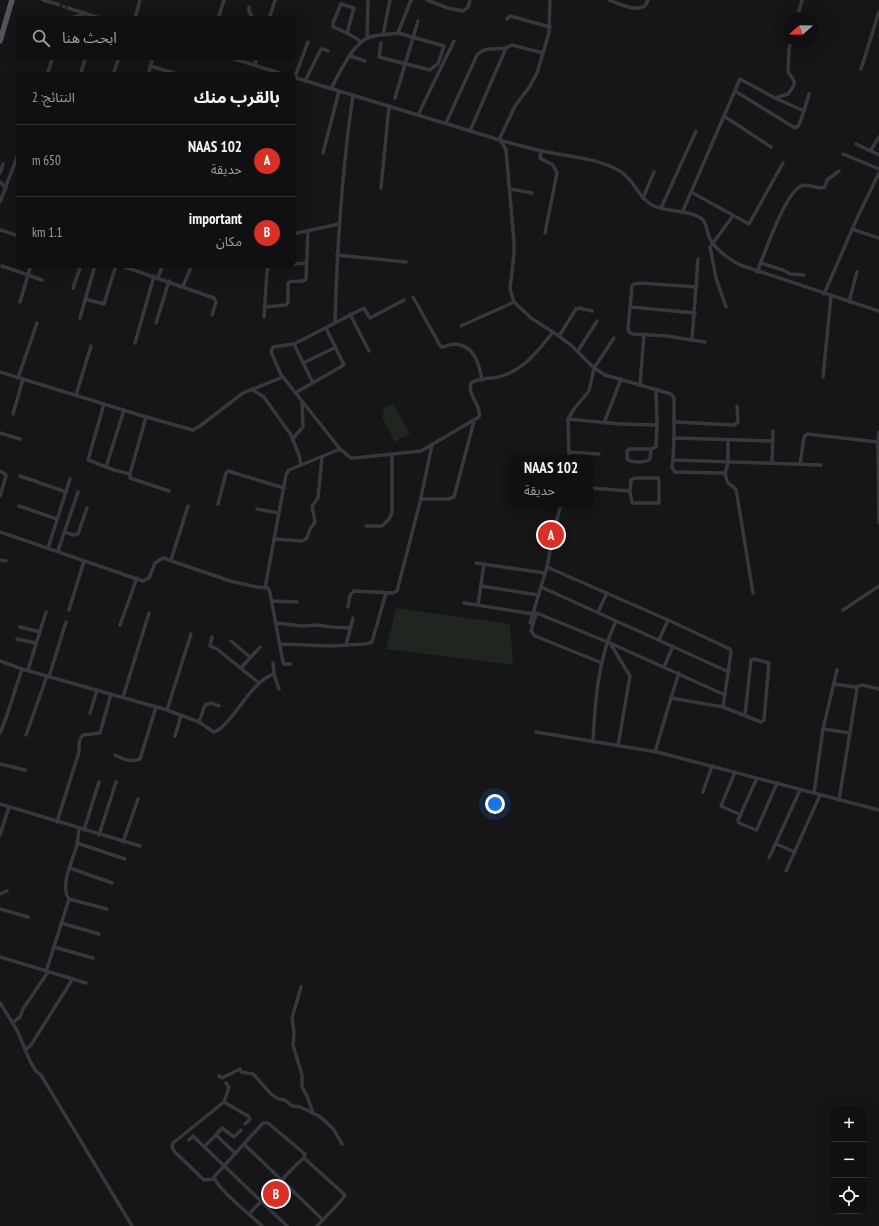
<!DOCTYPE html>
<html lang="ar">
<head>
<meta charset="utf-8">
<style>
  body { margin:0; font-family:"PT Sans Narrow","Noto Sans Arabic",sans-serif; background:#19191b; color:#f1f3f6; direction:rtl }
  .controls { position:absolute; right:12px; bottom:12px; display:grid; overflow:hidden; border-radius:8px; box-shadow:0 4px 16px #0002 }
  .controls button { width:36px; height:36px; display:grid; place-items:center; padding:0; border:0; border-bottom:1px solid #303032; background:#101012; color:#f1f3f6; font:20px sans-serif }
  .compass { position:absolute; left:783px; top:12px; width:36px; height:36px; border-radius:50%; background:#101012; box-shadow:0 4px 16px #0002; rotate:250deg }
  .you { position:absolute; left:495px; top:804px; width:14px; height:14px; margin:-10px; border:3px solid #fff; border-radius:50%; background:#1a73e8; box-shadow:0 0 0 6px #1a73e833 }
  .badge { display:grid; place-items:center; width:26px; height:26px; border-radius:50%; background:#d93025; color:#fff; font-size:13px; font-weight:700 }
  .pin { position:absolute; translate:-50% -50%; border:2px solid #fff; box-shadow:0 1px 4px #0006 }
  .popup { position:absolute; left:509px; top:455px; width:84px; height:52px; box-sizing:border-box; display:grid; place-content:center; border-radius:8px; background:#101012; filter:drop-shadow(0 1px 3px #0005); font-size:13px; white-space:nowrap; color:#9c9d9f }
  .popup b { font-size:15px; color:#f1f3f6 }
  .popup::after { content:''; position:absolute; left:50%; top:100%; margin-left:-8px; border:8px solid transparent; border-top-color:#101012 }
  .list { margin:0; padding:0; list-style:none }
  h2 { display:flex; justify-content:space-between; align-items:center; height:52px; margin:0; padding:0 16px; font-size:17px }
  h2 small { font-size:13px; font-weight:400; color:#9c9d9f }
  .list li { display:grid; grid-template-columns:26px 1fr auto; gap:12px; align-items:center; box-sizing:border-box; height:72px; padding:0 16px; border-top:1px solid #303032 }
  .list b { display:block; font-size:15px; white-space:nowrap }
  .list p { margin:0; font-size:13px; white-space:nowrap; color:#9c9d9f }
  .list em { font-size:13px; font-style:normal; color:#9c9d9f }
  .icon { flex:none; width:22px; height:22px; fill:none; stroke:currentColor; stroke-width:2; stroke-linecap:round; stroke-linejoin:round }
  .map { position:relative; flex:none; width:879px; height:1226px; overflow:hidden; direction:ltr }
  .search { position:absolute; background:#101012; box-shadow:0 4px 16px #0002; left:16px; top:16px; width:280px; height:44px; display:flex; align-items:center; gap:10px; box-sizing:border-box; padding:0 14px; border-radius:8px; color:#9c9d9f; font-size:15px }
  .panel { position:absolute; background:#101012; box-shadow:0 4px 16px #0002; left:16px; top:72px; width:280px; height:196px; border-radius:8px; direction:rtl }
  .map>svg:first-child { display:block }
</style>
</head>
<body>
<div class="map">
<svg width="879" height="1226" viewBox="0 0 879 1226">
  <rect width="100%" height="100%" fill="#161618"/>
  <g fill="#1e261f">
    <path d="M 393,404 L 410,434 L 395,442 L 382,417 L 384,408 Z"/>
    <path d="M 396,608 L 510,624 L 513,665 L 386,649 Z"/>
  </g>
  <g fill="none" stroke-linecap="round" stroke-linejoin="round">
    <path stroke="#333438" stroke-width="3.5" stroke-dasharray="3.5 2" stroke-linecap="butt" d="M 57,4 L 68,8"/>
    <g stroke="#37383d" stroke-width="3.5">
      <path d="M 43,0 L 57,4"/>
      <path d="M 427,0 L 448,8 L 463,11 L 468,7 L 470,0"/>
      <path d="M 550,0 L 549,33 L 537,73 L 530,86 L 515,106 L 499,140 C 515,144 531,149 547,152 C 570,157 597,158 618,170 C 634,178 638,199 654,206 C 667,212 693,210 703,220 C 707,225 707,232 709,237 C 715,250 729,259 740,265 L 879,311"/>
      <path d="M 609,0 C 620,4 634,12 645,6 L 648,0"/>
      <path d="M 249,7 L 249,12 L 254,19"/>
      <path d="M 68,8 L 103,19"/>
      <path d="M 797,18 L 802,0"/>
      <path d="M 67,19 L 81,15 L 85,13"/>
      <path d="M 135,19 L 140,0"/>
      <path d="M 218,19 L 224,0"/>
      <path d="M 269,19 L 275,0"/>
      <path d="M 507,19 L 510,16 L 550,27"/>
      <path d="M 347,33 L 354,8 L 341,4 L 333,23 L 333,27 C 343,31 353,35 361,42"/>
      <path d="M 383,35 L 390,0"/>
      <path d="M 367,38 L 368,0"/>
      <path d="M 381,43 L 379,57 L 430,70 L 433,67 L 438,64 L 444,46 L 398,33"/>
      <path d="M 350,56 L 365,61"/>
      <path d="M 228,57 L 286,75"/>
      <path d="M 255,65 L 257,57"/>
      <path d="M 150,66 L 181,75"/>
      <path d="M 861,69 L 879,12"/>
      <path d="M 47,75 L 53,57"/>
      <path d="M 80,75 L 86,57"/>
      <path d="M 113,75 L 119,57"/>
      <path d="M 148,75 L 153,57"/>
      <path d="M 293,77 L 490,137 L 499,140 L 503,144 L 506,150 L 514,242 L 514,254 L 510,289 L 514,302 L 531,318 L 559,336 L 572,346 L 594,368 L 589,391 L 574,409 L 568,419 L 569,458"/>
      <path d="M 305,81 L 321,49 L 323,49 L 328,51"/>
      <path d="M 293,82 L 308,42"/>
      <path d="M 331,89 C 339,74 353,42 370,37 C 379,34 389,35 398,33 L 411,0"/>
      <path d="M 735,91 L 795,128 L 799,125 L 804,111"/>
      <path d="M 395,98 L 418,21"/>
      <path d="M 775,98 L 788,94 C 797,82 796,83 788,72 L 789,49 L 791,42"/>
      <path d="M 418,115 L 454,41"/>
      <path d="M 724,116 L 771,147"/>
      <path d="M 446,123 L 477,55 C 486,46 495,50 506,48"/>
      <path d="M 470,131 L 506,48 L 512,45 L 543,53"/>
      <path d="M 856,144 L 879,155"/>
      <path d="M 871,150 L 879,137"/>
      <path d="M 541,151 L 540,158 L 553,165 L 557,173 L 545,233"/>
      <path d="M 323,153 L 339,91"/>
      <path d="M 843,154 L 879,169"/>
      <path d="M 0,173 L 3,164"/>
      <path d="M 0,182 L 6,188"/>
      <path d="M 381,188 L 389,106"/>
      <path d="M 510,189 L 532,193"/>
      <path d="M 691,192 L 749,224 L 783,163"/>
      <path d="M 643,198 L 654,172"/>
      <path d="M 0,202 L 19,152"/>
      <path d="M 661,208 L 696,131"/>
      <path d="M 682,213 L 740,79 L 775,98 L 804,111 L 809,94"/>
      <path d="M 852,229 L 879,238"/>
      <path d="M 0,230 L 19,236"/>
      <path d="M 293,234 L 339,224"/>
      <path d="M 337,255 L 406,262"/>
      <path d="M 698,259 L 692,340 L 705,342"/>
      <path d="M 761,263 L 783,270 L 790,274 L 804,275"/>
      <path d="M 293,264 L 306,263"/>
      <path d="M 119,265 L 214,298 L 216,302 L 212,315"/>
      <path d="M 2,266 L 42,280"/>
      <path d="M 757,272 C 764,255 785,193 801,186 C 809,183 817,190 825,187 L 827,180 L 839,171"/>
      <path d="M 158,277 L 163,265"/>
      <path d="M 183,286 L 192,265"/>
      <path d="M 73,288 L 81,265"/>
      <path d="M 824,294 L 858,216 L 879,173"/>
      <path d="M 413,297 L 441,347 C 445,347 448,345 453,344 C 474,344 479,363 482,380"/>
      <path d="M 85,299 L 104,304 L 116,265"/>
      <path d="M 20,302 L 31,265"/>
      <path d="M 849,302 L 857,272"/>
      <path d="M 265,307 L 286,305 L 288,302 L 288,283 C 293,279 301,284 306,279 L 308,231"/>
      <path d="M 631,307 L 695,313"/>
      <path d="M 726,307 L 716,278 L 710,247 L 733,216"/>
      <path d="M 350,314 L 369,351"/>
      <path d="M 264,317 L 267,271 L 269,265"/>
      <path d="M 80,318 L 95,265"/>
      <path d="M 156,323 L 169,281"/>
      <path d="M 335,323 C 337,247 342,171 353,95"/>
      <path d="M 461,326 L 514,302"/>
      <path d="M 644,334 L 640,385 L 671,394 L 674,398 L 674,438"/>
      <path d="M 559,336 L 576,309 L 579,308 L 592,311"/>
      <path d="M 614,338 L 594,368 L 605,375 L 640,385"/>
      <path d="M 692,340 L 667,336 L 633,334 L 629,332 L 628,328 L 632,286 L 634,284 L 640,283 L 697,287"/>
      <path d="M 135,343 L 154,276"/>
      <path d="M 294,344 L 313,383"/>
      <path d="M 578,351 L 597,321"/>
      <path d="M 303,363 L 336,347"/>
      <path d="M 0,372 L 146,417 L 193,430 L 200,426 L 243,393 L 283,377 L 340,449"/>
      <path d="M 282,377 L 271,352 L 273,347 L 294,344 L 364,308 L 370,318 L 404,300"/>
      <path d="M 823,377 L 831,296"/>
      <path d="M 18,378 L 37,323"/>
      <path d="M 251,389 L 264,397 L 291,435 L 299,455 L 301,465"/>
      <path d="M 295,393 L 344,365 L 326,328"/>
      <path d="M 76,395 L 91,346"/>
      <path d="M 104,404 L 88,460 L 114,470 L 130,474"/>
      <path d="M 13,414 L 23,379"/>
      <path d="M 146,417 L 130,474 L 130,478 L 169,491"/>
      <path d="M 568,419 L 620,424 L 657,425 L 656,389"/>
      <path d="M 675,422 L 734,425 L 738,422 L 737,406"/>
      <path d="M 604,423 L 621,379"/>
      <path d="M 879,432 L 878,442 L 879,523"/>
      <path d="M 0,433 L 20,439"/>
      <path d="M 293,438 L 303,427 L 302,403"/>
      <path d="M 773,441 L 674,438 L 673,460 L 821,465"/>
      <path d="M 651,449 L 650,459 C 645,463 632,463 627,459 L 627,451 L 629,449 L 651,449 L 656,447 L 657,425"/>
      <path d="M 569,452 L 599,454"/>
      <path d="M 673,460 L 672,467 L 675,472 L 722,473 L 725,474 L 728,483 L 736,489 L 753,593"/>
      <path d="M 772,463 L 773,431"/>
      <path d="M 800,464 L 804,437 L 807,434 L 878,442"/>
      <path d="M 106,467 L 124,410"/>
      <path d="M 0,471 L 5,474 L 6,476 L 0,496"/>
      <path d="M 725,474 L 728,462 L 728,439"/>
      <path d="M 20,476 L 66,492"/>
      <path d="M 651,478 L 658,478 L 659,481 L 659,503 L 632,503 L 630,491 L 631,480 L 635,478 Z"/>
      <path d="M 590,488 L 630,491"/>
      <path d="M 421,499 L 448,499 L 454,497 L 474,421"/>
      <path d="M 218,504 L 226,473 L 228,471 L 284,488"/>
      <path d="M 19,506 L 57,519"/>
      <path d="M 257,509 L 279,513"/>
      <path d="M 366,526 L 382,526 L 389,519 L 392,513 L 392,454"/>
      <path d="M 0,532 L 143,581 L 149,578 L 155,563 L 163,558 L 230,581 L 257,587 L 268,588 L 270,593 L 283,662 L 284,664 L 291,664"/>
      <path d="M 64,532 L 74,535 L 78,534 L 87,508"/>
      <path d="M 274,539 L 302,541 L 307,538 L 310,529 L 315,522 L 312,506 L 318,498 L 322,457"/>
      <path d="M 48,548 L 70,479"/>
      <path d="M 58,551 L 78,492"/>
      <path d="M 0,560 L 6,561"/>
      <path d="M 171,560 L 188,506"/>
      <path d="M 476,563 L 545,573"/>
      <path d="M 547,567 L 668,620 L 730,649 L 731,652 L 723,707"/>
      <path d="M 481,586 L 539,595"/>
      <path d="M 541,587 L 729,672"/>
      <path d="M 265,588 L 286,475 L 289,470 L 340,449 L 351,458 L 355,458 L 421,451 L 479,417 C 482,406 467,395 471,383 C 478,378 490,379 498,377 C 522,372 539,350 553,332"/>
      <path d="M 272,601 L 297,602"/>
      <path d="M 464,603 L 533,614"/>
      <path d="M 478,605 L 484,564"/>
      <path d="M 348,607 L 350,595 L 354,591 L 393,593 L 397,591 L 420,502 L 432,445"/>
      <path d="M 69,610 L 84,561"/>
      <path d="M 843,610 L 879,586"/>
      <path d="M 534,612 L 610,643 L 725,695"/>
      <path d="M 598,612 L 607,593"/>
      <path d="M 536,614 L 531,631 L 535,636 L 602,663"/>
      <path d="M 276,623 L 303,626 L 317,625 L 331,627 L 350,628"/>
      <path d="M 530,623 L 547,567 L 553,535 L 561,504"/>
      <path d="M 120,625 L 137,578"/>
      <path d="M 20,627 L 40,632"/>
      <path d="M 212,637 L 210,646 L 217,649 L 259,683"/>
      <path d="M 17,639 L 36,643"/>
      <path d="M 659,640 L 668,620"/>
      <path d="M 231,641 L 250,657"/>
      <path d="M 610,643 L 630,676 L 618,746"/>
      <path d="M 279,644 L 331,646 L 365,644 L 372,642 L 386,593"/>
      <path d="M 346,645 L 353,618"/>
      <path d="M 0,661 L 22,669 L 167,710 L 199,722 L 214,732 C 218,731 221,728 224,725 C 240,710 253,681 274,674"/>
      <path d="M 273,663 L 274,674 L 279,689"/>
      <path d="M 664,667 L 673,646"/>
      <path d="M 241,668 L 260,647"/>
      <path d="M 28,670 L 46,612"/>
      <path d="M 679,673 L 671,698 L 723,707 L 761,722 L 764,720 L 769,663 L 754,659 L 751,660 L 745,715"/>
      <path d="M 49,677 L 66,622"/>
      <path d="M 834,684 L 855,687 L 857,689 L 839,800"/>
      <path d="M 856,687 L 862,685 L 879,689"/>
      <path d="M 123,697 L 149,613"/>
      <path d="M 167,710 L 191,634"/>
      <path d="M 90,713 L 97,690"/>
      <path d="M 199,722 L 205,705 L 211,703 L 219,706"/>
      <path d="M 823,729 L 850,733"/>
      <path d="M 536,732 L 657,752 L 879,810"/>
      <path d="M 0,733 L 6,718 L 22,669"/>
      <path d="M 26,735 L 47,676"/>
      <path d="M 175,736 L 181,716"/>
      <path d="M 593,742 C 595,701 598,658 616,621"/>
      <path d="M 655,752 L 671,698"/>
      <path d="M 115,755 C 122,759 131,763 140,759 L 156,707"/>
      <path d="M 0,764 L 25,770"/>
      <path d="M 735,772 L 721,806 L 741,815"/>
      <path d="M 757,778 L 738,820 L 739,823 L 756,830 L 757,829 L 777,783"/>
      <path d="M 703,792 L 712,766"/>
      <path d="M 814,793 L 823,729 L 837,670"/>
      <path d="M 0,804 L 140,846"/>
      <path d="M 57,822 L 79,752 C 79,746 78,740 83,735 L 100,733 L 111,694"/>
      <path d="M 79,829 C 78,834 78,839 77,845 C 73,859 59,887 69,899 L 107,909"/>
      <path d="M 84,830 L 99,782"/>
      <path d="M 0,835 L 9,807"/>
      <path d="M 99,835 L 116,782"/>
      <path d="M 123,842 L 138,799"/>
      <path d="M 77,843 L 125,859"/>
      <path d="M 776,844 L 795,852"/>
      <path d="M 769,858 L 800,790"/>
      <path d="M 70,868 L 112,883"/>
      <path d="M 786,871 L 820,795"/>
      <path d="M 0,894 L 7,891"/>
      <path d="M 0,909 L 28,917"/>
      <path d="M 61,923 L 99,934"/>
      <path d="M 54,947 L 93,958"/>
      <path d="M 0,957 L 86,983"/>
      <path d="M 46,972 L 69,899"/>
      <path d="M 301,987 L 292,1018 L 294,1032 L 293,1045 L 302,1075 L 302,1087 L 307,1096 L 312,1110 L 312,1113"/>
      <path d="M 0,1003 L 17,1030 L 30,1061 L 36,1071 L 41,1075 L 132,1226"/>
      <path d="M 12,1023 L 20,1017 L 23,1009 L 48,972"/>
      <path d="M 25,1050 L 31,1045 L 72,980"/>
      <path d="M 219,1076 L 222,1078 L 240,1069 L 241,1072 L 253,1074 L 272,1095 L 279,1099 L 285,1100 L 292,1106 L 300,1107 L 317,1115 L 324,1120 L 334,1130 L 342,1144"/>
      <path d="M 224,1102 L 229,1087 L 226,1083"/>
      <path d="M 216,1135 L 222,1128 L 234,1137 L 241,1130"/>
      <path d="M 189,1140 L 193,1136 L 287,1226"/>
      <path d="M 244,1144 L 323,1220"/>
      <path d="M 204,1147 L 216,1135 L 235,1153"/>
      <path d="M 304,1158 L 345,1195 L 340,1202 L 317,1226"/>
      <path d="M 215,1179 L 204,1180 L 174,1151 L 172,1147 L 173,1143 L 224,1102 L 248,1116 L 250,1119 L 245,1124"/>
      <path d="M 249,1214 L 298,1163 L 304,1158 L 305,1154 L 268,1123 L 263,1123 L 214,1177 C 218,1190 251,1215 262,1226"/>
    </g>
    <path stroke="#53555c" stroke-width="5.5" d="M 0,41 L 12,0"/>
  </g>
</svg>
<div class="controls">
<button>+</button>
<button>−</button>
<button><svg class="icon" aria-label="locate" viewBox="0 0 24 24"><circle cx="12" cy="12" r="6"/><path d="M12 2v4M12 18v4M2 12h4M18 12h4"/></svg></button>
</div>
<svg class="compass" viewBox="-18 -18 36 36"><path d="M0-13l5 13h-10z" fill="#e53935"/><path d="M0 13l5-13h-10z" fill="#9c9d9f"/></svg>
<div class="you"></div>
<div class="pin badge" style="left:551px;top:535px">A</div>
<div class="popup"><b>NAAS 102</b>حديقة</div>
<div class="pin badge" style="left:276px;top:1194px">B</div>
<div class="search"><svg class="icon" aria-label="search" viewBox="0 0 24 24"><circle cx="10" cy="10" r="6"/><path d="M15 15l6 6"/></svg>ابحث هنا</div>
<section class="panel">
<h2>بالقرب منك<small>النتائج: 2</small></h2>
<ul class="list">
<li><span class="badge">A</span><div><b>NAAS 102</b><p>حديقة</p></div><em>650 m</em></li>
<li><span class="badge">B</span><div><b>important</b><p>مكان</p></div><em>1.1 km</em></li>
</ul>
</section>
</div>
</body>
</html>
